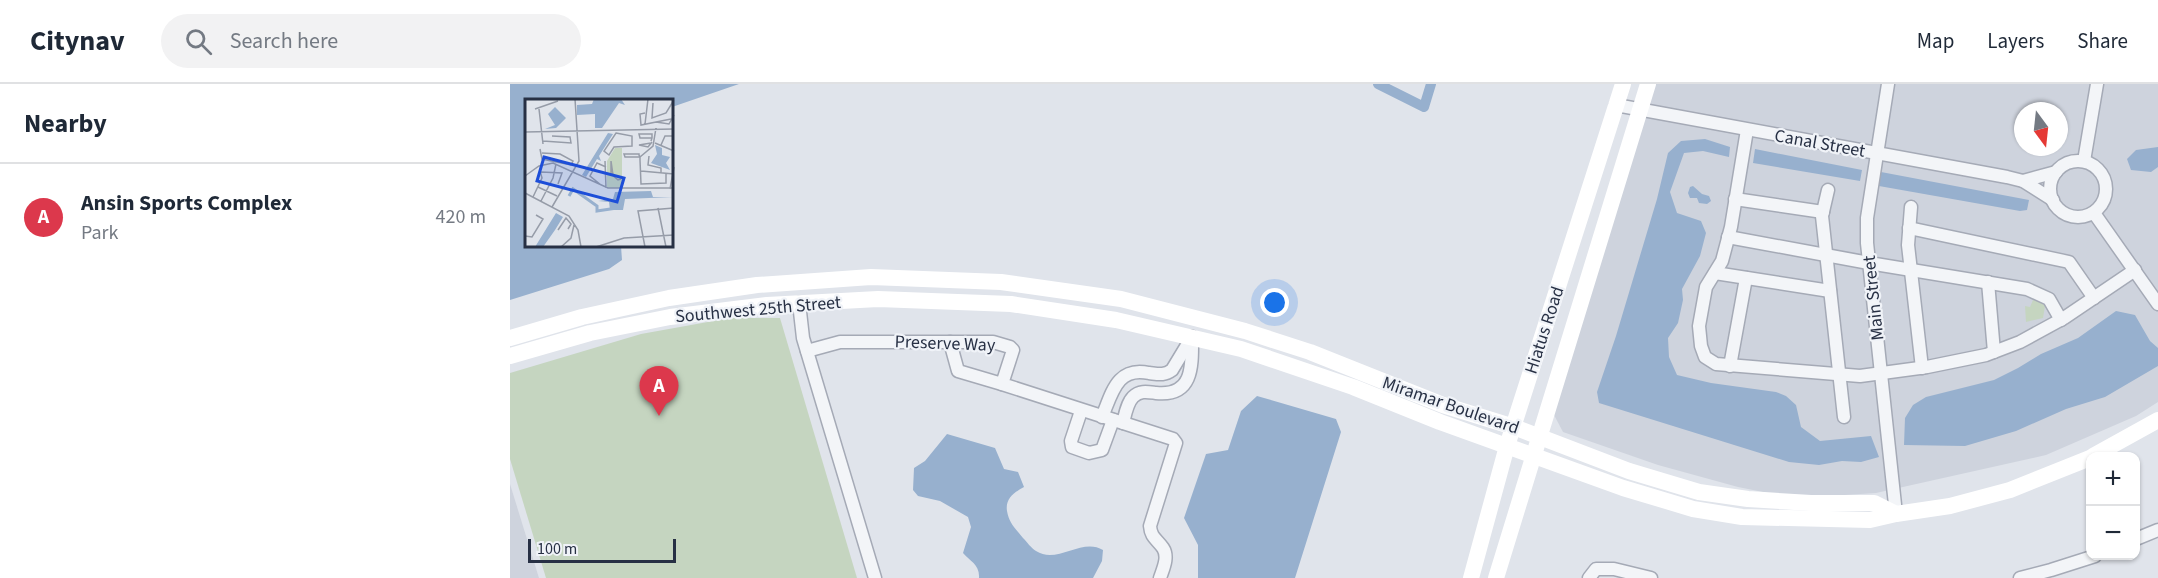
<!DOCTYPE html>
<html lang="en">
<head>
<meta charset="utf-8">
<style>
  body { margin:0; font-family:"Source Sans 3",sans-serif; background:#f2f2f3; color:#1f2937 }
  .controls { position:absolute; right:18px; bottom:18px; display:grid; overflow:hidden; border-radius:12px; box-shadow:0 2px 4px #0004 }
  .controls button { width:54px; height:54px; display:grid; place-items:center; padding:0; border:0; border-bottom:2px solid #e0e1e3; background:#fff; color:#1f2937; font:30px sans-serif }
  .compass { position:absolute; left:1504px; top:18px; width:54px; height:54px; border-radius:50%; background:#fff; box-shadow:0 2px 4px #0004; rotate:165deg }
  .scale { position:absolute; left:18px; bottom:15px; width:148px; box-sizing:border-box; padding-left:6px; border:3px solid #273044; border-top:0; font-size:16px; line-height:21px; white-space:nowrap; color:#273044; -webkit-text-stroke:4px #f0f3f8; paint-order:stroke }
  .you { position:absolute; left:765px; top:219px; width:21px; height:21px; margin:-15px; border:4px solid #fff; border-radius:50%; background:#1a73e8; box-shadow:0 0 0 9px #1a73e833 }
  .badge { display:grid; place-items:center; width:39px; height:39px; border-radius:50%; background:#dc384c; color:#fff; font-size:20px; font-weight:700 }
  .pin { position:absolute; translate:-50% -50px; filter:drop-shadow(0 2px 3px #0008) }
  .pin::after { content:''; position:absolute; top:32px; width:21px; height:18px; background:inherit; clip-path:polygon(0 0,100% 0,50% 100%) }
  .list { margin:0; padding:0; list-style:none }
  h2 { display:flex; justify-content:space-between; align-items:center; height:78px; margin:0; padding:0 24px; font-size:26px }
  h2 small { font-size:20px; font-weight:400; color:#747a83 }
  .list li { display:grid; grid-template-columns:39px 1fr auto; gap:18px; align-items:center; box-sizing:border-box; height:108px; padding:0 24px; border-top:2px solid #e0e1e3 }
  .list b { display:block; font-size:22px; white-space:nowrap }
  .list p { margin:0; font-size:20px; white-space:nowrap; color:#747a83 }
  .list em { font-size:20px; font-style:normal; color:#747a83 }
  .icon { flex:none; width:33px; height:33px; fill:none; stroke:currentColor; stroke-width:2; stroke-linecap:round; stroke-linejoin:round }
  .map { position:relative; flex:none; width:1648px; height:494px; overflow:hidden }
  header { display:flex; align-items:center; gap:36px; box-sizing:border-box; height:84px; padding:0 30px; background:#fff; border-bottom:2px solid #e0e1e3 }
  header strong { font-size:28px }
  nav { display:flex; gap:33px; margin-inline-start:auto; font-size:21px }
  .search { width:420px; height:54px; background:#f2f2f3; display:flex; align-items:center; gap:15px; box-sizing:border-box; padding:0 21px; border-radius:33px; color:#747a83; font-size:22px }
  main { display:flex }
  aside { flex:1; background:#fff }
  .map>svg:first-child { display:block }
</style>
</head>
<body>
<header>
<strong>Citynav</strong>
<div class="search"><svg class="icon" aria-label="search" viewBox="0 0 24 24"><circle cx="10" cy="10" r="6"/><path d="M15 15l6 6"/></svg>Search here</div>
<nav><a>Map</a><a>Layers</a><a>Share</a></nav>
</header>
<main>
<aside>
<h2>Nearby<small></small></h2>
<ul class="list">
<li><span class="badge">A</span><div><b>Ansin Sports Complex</b><p>Park</p></div><em>420 m</em></li>
</ul>
</aside>
<div class="map">
<svg width="1648" height="494" viewBox="0 0 1648 494">
  <rect width="100%" height="100%" fill="#e0e4eb"/>
  <g fill="#ced3dd" fill-rule="evenodd">
    <path d="M 1143,0 L 1648,0 L 1648,318 L 1626,332 L 1536,371 L 1366,409 L 1319,412 L 1268,411 L 1228,403 L 1148,381 L 1053,348 L 1043,329 ZM 1513,27 L 1549,27 L 1549,63 L 1513,63 Z"/>
    <path d="M 0,400 L 29,494 L 0,494 Z"/>
  </g>
  <g fill="#c5d5c0">
    <path d="M 1523,216 L 1529,217 L 1535,222 L 1533,234 L 1516,238 L 1515,222 L 1520,223 Z"/>
    <path d="M 220,234 L 270,234 L 347,494 L 36,494 L 0,375 L 0,289 L 131,250 Z"/>
  </g>
  <g fill="#97b0ce">
    <path d="M 0,0 L 229,0 L 162,23 L 162,16 L 16,16 L 16,162 L 111,162 L 112,176 L 99,185 L 0,216 Z"/>
    <path d="M 1195,55 L 1220,63 L 1219,73 L 1193,67 L 1174,69 L 1160,108 L 1167,129 L 1191,137 L 1196,149 L 1190,172 L 1172,205 L 1173,216 L 1168,239 L 1158,254 L 1159,273 L 1167,291 L 1201,299 L 1266,308 L 1276,312 L 1286,321 L 1291,343 L 1310,357 L 1361,352 L 1369,373 L 1351,378 L 1332,377 L 1309,381 L 1279,378 L 1089,319 L 1087,308 L 1106,252 L 1147,115 L 1158,69 L 1171,57 Z"/>
    <path d="M 1648,63 L 1648,83 L 1641,88 L 1621,86 L 1617,75 L 1626,66 Z"/>
    <path d="M 1245,65 L 1352,86 L 1350,97 L 1243,79 Z"/>
    <path d="M 1371,88 L 1519,116 L 1517,126 L 1510,127 L 1369,102 Z"/>
    <path d="M 1183,102 L 1192,110 L 1199,112 L 1201,117 L 1197,120 L 1189,119 L 1187,114 L 1180,114 L 1178,109 L 1180,103 Z"/>
    <path d="M 1606,227 L 1625,231 L 1640,257 L 1648,264 L 1648,282 L 1595,313 L 1556,325 L 1506,347 L 1455,362 L 1394,361 L 1395,334 L 1403,321 L 1416,313 L 1484,296 L 1508,284 L 1531,270 L 1568,254 Z"/>
    <path d="M 747,312 L 826,335 L 831,348 L 785,494 L 688,494 L 688,461 L 674,434 L 696,370 L 718,366 L 731,327 Z"/>
    <path d="M 437,350 L 485,364 L 494,385 L 508,388 L 514,403 C 505,408 495,414 497,427 C 499,439 505,444 513,454 C 517,458 521,464 526,467 C 547,481 572,453 593,466 L 592,477 L 583,494 L 469,494 C 470,481 460,477 453,469 L 461,443 L 458,433 L 430,417 L 408,412 L 403,406 L 404,384 L 415,377 Z"/>
  </g>
  <g fill="none" stroke-linecap="round" stroke-linejoin="round">
    <path stroke="#97b0ce" stroke-width="10" d="M 868,0 L 914,23 L 921,0"/>
    <defs>
      <g id="street">
        <path d="M 1378,0 L 1357,134 L 1357,159 L 1386,430"/>
        <path d="M 1106,21 L 1497,93 L 1513,97 L 1543,116"/>
        <path d="M 1237,46 L 1221,143 L 1212,177 L 1196,203 L 1189,242 L 1191,262 L 1195,273 L 1206,280 L 1350,292 L 1417,283 L 1476,271 L 1510,258 L 1554,234 L 1625,186"/>
        <path d="M 1574,77 L 1587,0"/>
        <circle cx="1568" cy="105" r="28"/>
        <path d="M 1513,97 L 1546,88"/>
        <path d="M 1318,106 L 1312,132 L 1334,333"/>
        <path d="M 1225,115 L 1313,128"/>
        <path d="M 1401,123 L 1398,161 L 1412,284"/>
        <path d="M 1584,129 L 1648,220"/>
        <path d="M 1399,144 L 1559,178 L 1584,214"/>
        <path d="M 1218,153 L 1359,179 L 1517,205 L 1539,215 L 1551,236"/>
        <path d="M 1205,189 L 1320,207"/>
        <path d="M 1478,198 L 1484,268"/>
        <path d="M 289,219 L 293,254 L 365,494"/>
        <path d="M 440,258 L 448,287 L 492,300"/>
        <path d="M 297,267 L 330,258 L 483,258 L 500,263 L 503,266 L 492,300 L 663,355 L 666,359 L 640,442 C 641,454 647,455 653,464 C 659,473 653,485 650,494"/>
        <path d="M 1220,282 L 1236,194"/>
        <path d="M 571,327 L 561,357 L 562,363 L 579,369 L 592,366 L 603,336"/>
        <path d="M 592,333 C 602,309 607,282 639,289 C 648,290 654,292 662,286 L 682,253"/>
        <path d="M 613,339 C 615,331 617,319 623,313 C 630,306 638,308 646,309 C 684,313 682,281 682,253"/>
        <path d="M 1626,455 L 1648,446"/>
        <path d="M 1079,494 L 1086,485 L 1104,485 L 1141,494"/>
        <path d="M 1510,494 L 1541,486 L 1585,472"/>
      </g>
    </defs>
    <use href="#street" stroke="#a5aab6" stroke-width="15"/>
    <use href="#street" stroke="#f3f5f8" stroke-width="12"/>
    <g stroke="#fff" stroke-width="16">
      <path d="M 0,254 L 72,233 L 159,214 L 247,201 L 361,193 L 491,198 L 611,215 L 735,247 L 800,268 L 933,321 L 1004,343 L 1119,387 L 1189,408 L 1238,415 L 1301,419 L 1364,419 L 1386,430"/>
      <path d="M 0,272 L 80,249 L 160,233 L 257,221 L 368,215 L 501,220 L 606,236 L 731,265 L 843,303 L 930,338 L 1113,404 L 1183,425 L 1232,433 L 1360,436 L 1386,430 L 1440,422 L 1500,406 L 1580,374"/>
      <path d="M 1583,372 L 1648,336"/>
      <path d="M 961,494 L 997,362 L 1113,0"/>
      <path d="M 986,494 L 1138,0"/>
    </g>
  </g>
  <g text-anchor="middle" stroke-width="4.5" stroke-linejoin="round" paint-order="stroke">
    <g font-size="18" fill="#273044" stroke="#f0f3f8">
      <text transform="translate(1310 59) rotate(10)" y="6">Canal Street</text>
      <text transform="translate(1363 214) rotate(-96)" y="6">Main Street</text>
      <text transform="translate(248 225) rotate(-5)" y="6">Southwest 25th Street</text>
      <text transform="translate(1034 246) rotate(-72)" y="6">Hiatus Road</text>
      <text transform="translate(435 259) rotate(2)" y="6">Preserve Way</text>
      <text transform="translate(941 321) rotate(19)" y="6">Miramar Boulevard</text>
    </g>
  </g>
  <g transform="translate(15 15)">
    <rect width="148" height="148" fill="#e0e4eb"/>
    <path d="M 90,49 L 97,49 L 97,89 L 82,89 L 82,62 Z" fill="#c5d5c0"/>
    <path d="M 69,0 L 96,0 L 100,6 L 94,4 L 77,29 L 70,29 L 70,15 L 52,16 L 52,6 L 67,5 ZM 30,8 L 41,19 L 31,29 L 20,30 L 30,26 L 23,15 ZM 83,34 L 88,35 L 74,57 L 76,62 L 72,60 L 61,78 L 57,76 ZM 130,46 L 137,49 L 137,56 L 145,58 L 141,64 L 145,71 L 126,64 L 132,55 ZM 126,92 L 128,98 L 148,98 L 100,100 L 98,111 L 85,111 L 84,103 L 73,102 L 88,100 L 90,93 ZM 31,114 L 38,118 L 30,131 L 18,148 L 10,148 Z" fill="#97b0ce"/>
    <path fill="none" stroke="#97b0ce" stroke-width="3" d="M 44,97 L 48,90 L 72,107 L 72,112 L 92,109"/>
    <path fill="none" stroke="#969ca8" stroke-width="1.5" d="M 128,4 L 127,19 L 141,14 L 149,1M 10,10 L 33,2M 14,10 L 18,45M 120,14 L 115,15 L 116,26 L 146,20M 131,23 L 144,25 L 149,16M 120,25 L 123,0M 0,33 L 149,30M 91,34 L 107,37 L 107,47 L 89,48 L 84,56 L 79,52 ZM 18,42 L 46,44 L 45,38 L 27,37M 126,42 L 127,39 L 127,35 L 114,35 L 115,39 L 127,39M 126,44 L 114,46 L 123,48 L 127,43M 130,44 L 149,52M 136,46 L 140,37 L 149,37M 15,50 L 17,60 L 46,66 L 48,62 L 35,55 L 17,54M 124,57 L 123,66 L 136,69 L 136,74M 115,58 L 100,58 L 99,55 L 114,55 L 114,56 L 115,58 L 115,61 L 116,85 L 141,84 L 141,74M 115,58 L 128,47 L 131,29M 80,62 L 81,89M 116,72 L 149,75M 16,73 L 37,74 L 33,85M 88,76 L 86,62 L 86,75 L 93,81 L 96,80M 0,77 L 14,67 L 28,64 L 83,89 L 149,89M 76,86 L 65,77 L 72,64 L 81,68M 13,88 L 32,97M 145,90 L 149,68M 0,94 L 44,117 L 53,131 L 56,148M 8,98 L 17,79 L 15,72M 16,102 L 28,79 L 31,65M 27,108 L 54,62 L 50,0M 133,109 L 141,148M 33,131 L 41,119 L 46,125 L 43,130M 0,137 L 7,138 L 18,120 L 11,116M 36,148 L 46,139 L 49,126M 71,148 L 99,139 L 149,136M 120,148 L 113,112 L 149,109"/>
    <path fill="#1d4ed8" fill-opacity="0.15" stroke="#1d4ed8" stroke-width="3" d="M 19,58 L 99,79 L 92,103 L 12,82 Z"/>
    <rect width="148" height="148" fill="none" stroke="#273044" stroke-width="3"/>
  </g>
</svg>
<div class="controls">
<button>+</button>
<button>−</button>
</div>
<svg class="compass" viewBox="-18 -18 36 36"><path d="M0-13l5 13h-10z" fill="#e53935"/><path d="M0 13l5-13h-10z" fill="#747a83"/></svg>
<div class="scale">100 m</div>
<div class="you"></div>
<div class="pin badge" style="left:149px;top:332px">A</div>
</div>
</main>
</body>
</html>
